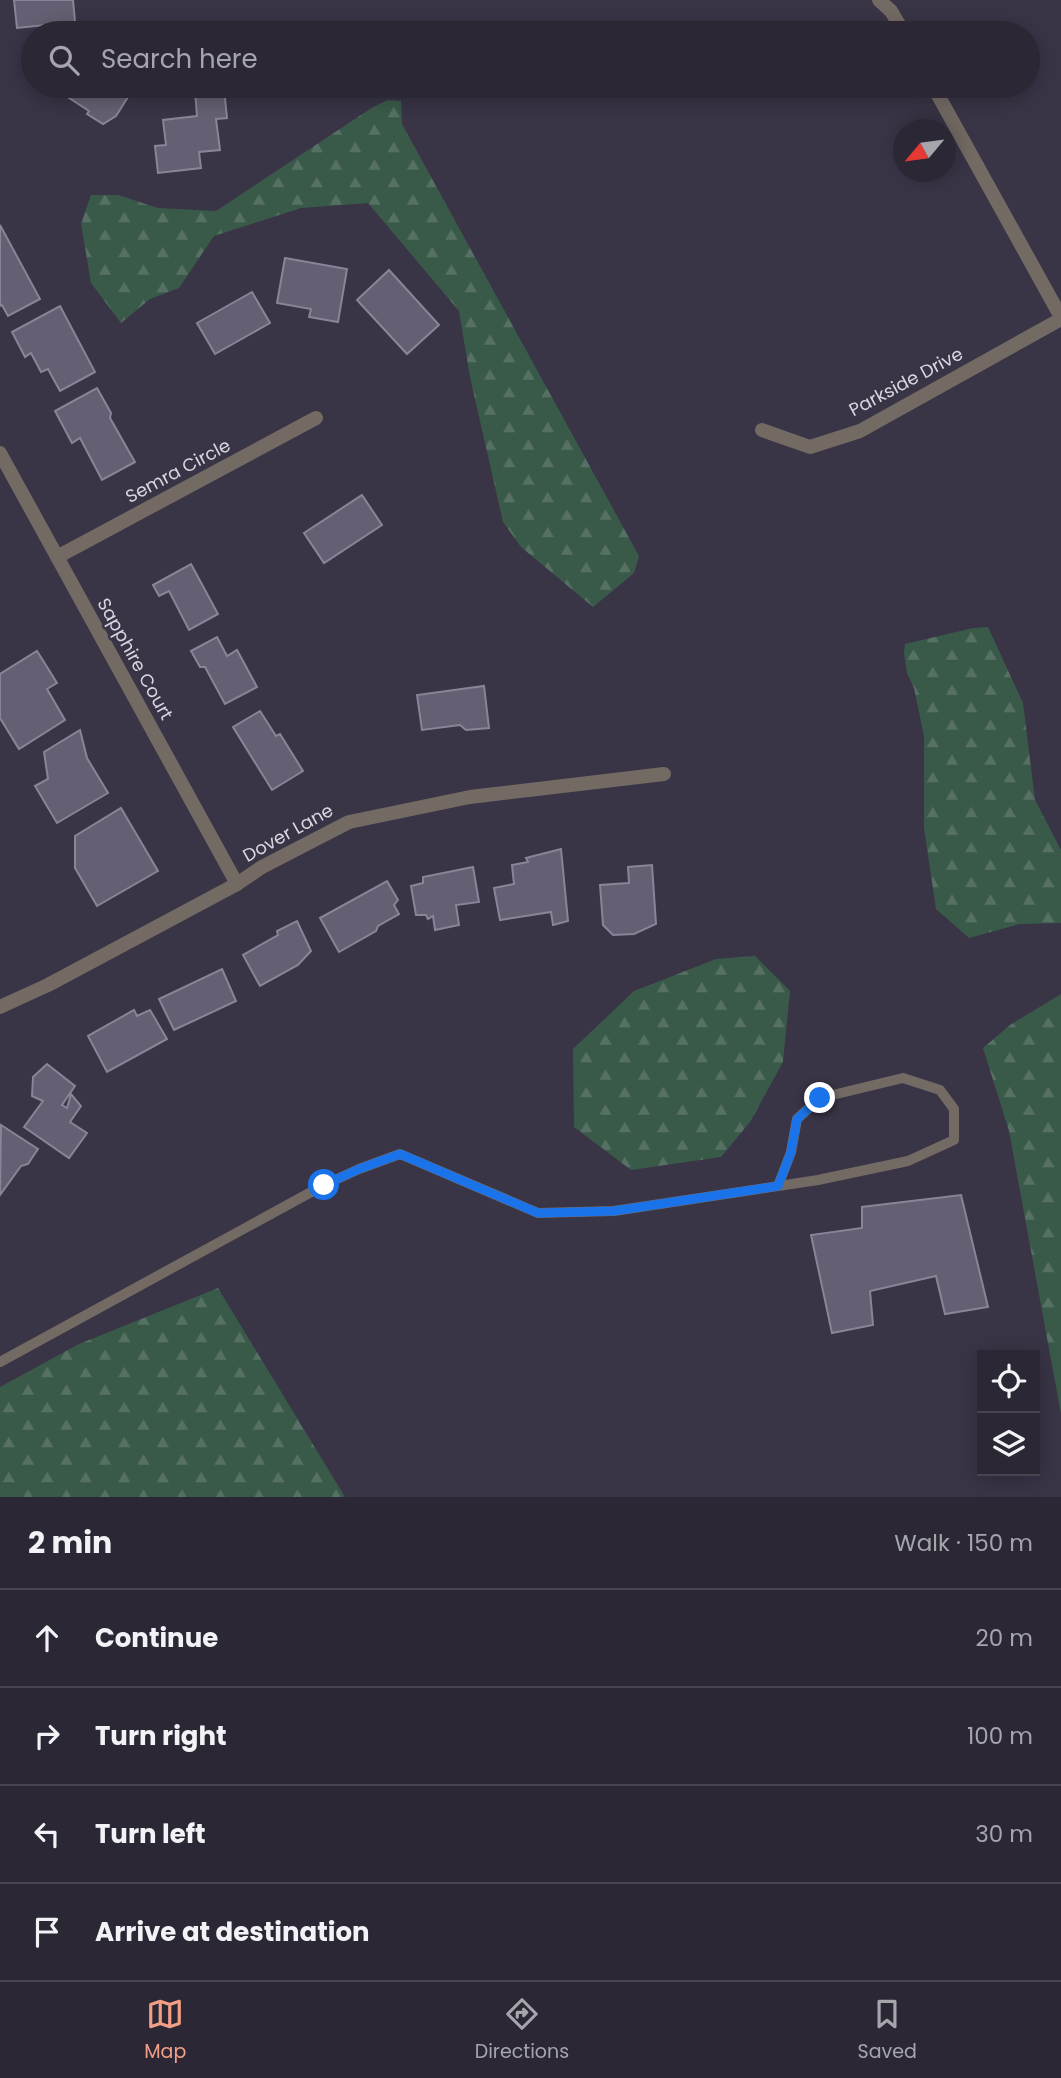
<!DOCTYPE html>
<html lang="en">
<head>
<meta charset="utf-8">
<style>
  body { margin:0; font-family:Poppins,sans-serif; background:#373340; color:#f1f3f6 }
  .controls { position:absolute; right:21px; bottom:21px; display:grid; overflow:hidden; border-radius:0px; box-shadow:0 4px 18px #0003 }
  .controls button { width:63px; height:63px; display:grid; place-items:center; padding:0; border:0; border-bottom:2px solid #47444f; background:#2b2734; color:#f1f3f6; font:35px sans-serif }
  .compass { position:absolute; left:893px; top:119px; width:63px; height:63px; border-radius:50%; background:#2b2734; box-shadow:0 4px 18px #0003; rotate:241deg }
  .stop { position:absolute; width:21px; height:21px; margin:-16px; border:5px solid #1a73e8; border-radius:50%; background:#fff }
  .stop.end { background:#1a73e8; border-color:#fff; box-shadow:0 2px 7px #0008 }
  .list { margin:0; padding:0; list-style:none }
  h2 { display:flex; justify-content:space-between; align-items:center; height:91px; margin:0; padding:0 28px; font-size:30px }
  h2 small { font-size:23px; font-weight:400; color:#a6a5ac }
  .list li { display:grid; grid-template-columns:46px 1fr auto; gap:21px; align-items:center; box-sizing:border-box; height:98px; padding:0 28px; border-top:2px solid #47444f }
  .list b { display:block; font-size:26px; white-space:nowrap }
  .list em { font-size:23px; font-style:normal; color:#a6a5ac }
  .icon { flex:none; width:38px; height:38px; fill:none; stroke:currentColor; stroke-width:2; stroke-linecap:round; stroke-linejoin:round }
  .map { position:relative; flex:none; width:1061px; height:1497px; overflow:hidden }
  .search { position:absolute; background:#2b2734; box-shadow:0 4px 18px #0003; left:21px; right:21px; top:21px; height:77px; display:flex; align-items:center; gap:18px; box-sizing:border-box; padding:0 24px; border-radius:38px; color:#a6a5ac; font-size:26px }
  .sheet { height:483px; background:#2b2734 }
  nav { display:flex; justify-content:space-around; align-items:center; box-sizing:border-box; height:98px; border-top:2px solid #47444f; background:#2b2734; font-size:19px; color:#a6a5ac }
  nav a { display:grid; justify-items:center; gap:4px }
  nav .on { color:#f39f86 }
  .map>svg:first-child { display:block }
</style>
</head>
<body>
<div class="map">
<svg width="1061" height="1497" viewBox="0 0 1061 1497">
  <defs>
    <pattern id="forest-firs" width="22" height="20" patternUnits="userSpaceOnUse" patternTransform="scale(1.75)"><rect width="22" height="20" fill="#3a5a49"/><path d="M5 1l3.5 6h-7zM16 11l3.5 6h-7z" fill="#567163"/></pattern>
  </defs>
  <rect width="100%" height="100%" fill="#393446"/>
  <g fill="url(#forest-firs)">
    <path d="M 388,100 L 401,101 L 402,124 L 639,556 L 634,573 L 593,607 L 521,547 L 503,522 L 470,377 L 459,311 L 368,203 L 301,208 L 214,236 L 179,288 L 150,299 L 121,323 L 91,283 L 81,224 L 91,195 L 118,195 L 158,208 L 216,211 L 373,107 Z"/>
    <path d="M 988,627 L 1023,703 L 1035,800 L 1061,850 L 1061,923 L 1020,924 L 969,938 L 936,909 L 924,828 L 924,736 L 914,688 L 907,673 L 904,653 L 905,644 L 973,628 Z"/>
    <path d="M 755,956 L 790,991 L 783,1062 L 750,1122 L 721,1157 L 631,1170 L 574,1127 L 573,1049 L 634,991 L 716,959 Z"/>
    <path d="M 1061,994 L 1061,1414 L 1009,1131 L 983,1048 L 1010,1025 Z"/>
    <path d="M 218,1288 L 345,1497 L 0,1497 L 0,1387 L 79,1344 Z"/>
  </g>
  <g fill="#645f72" stroke="#898498" stroke-width="2">
    <path d="M 14,0 L 73,0 L 75,22 L 17,28 Z"/>
    <path d="M 68,86 L 135,86 L 116,116 L 103,124 L 87,114 L 89,111 L 63,94 Z"/>
    <path d="M 224,88 L 227,118 L 216,119 L 220,150 L 199,152 L 201,168 L 158,173 L 155,146 L 166,145 L 163,120 L 197,116 L 195,91 Z"/>
    <path d="M 0,225 L 40,299 L 8,316 L 2,305 L 0,306 Z"/>
    <path d="M 285,258 L 347,269 L 338,322 L 309,317 L 311,309 L 277,303 Z"/>
    <path d="M 389,270 L 439,325 L 407,354 L 357,300 Z"/>
    <path d="M 252,292 L 270,323 L 215,354 L 197,323 Z"/>
    <path d="M 60,306 L 95,372 L 60,391 L 48,369 L 41,372 L 31,353 L 25,357 L 12,332 Z"/>
    <path d="M 97,388 L 111,413 L 110,418 L 135,462 L 102,480 L 80,438 L 72,443 L 55,411 Z"/>
    <path d="M 362,495 L 382,525 L 324,563 L 304,533 Z"/>
    <path d="M 191,564 L 218,614 L 189,630 L 169,591 L 159,596 L 153,585 Z"/>
    <path d="M 217,637 L 227,656 L 237,650 L 257,687 L 225,704 L 205,667 L 200,667 L 191,651 Z"/>
    <path d="M 37,651 L 57,683 L 47,689 L 65,720 L 19,749 L 0,718 L 0,674 Z"/>
    <path d="M 484,686 L 489,728 L 466,730 L 460,725 L 422,730 L 417,695 Z"/>
    <path d="M 260,711 L 276,736 L 280,734 L 303,771 L 272,790 L 233,727 Z"/>
    <path d="M 80,730 L 87,758 L 108,793 L 57,823 L 35,786 L 48,779 L 44,752 Z"/>
    <path d="M 121,808 L 158,871 L 97,906 L 75,868 L 75,836 Z"/>
    <path d="M 561,849 L 568,921 L 553,925 L 551,912 L 500,920 L 494,888 L 514,884 L 512,865 L 528,862 L 526,858 Z"/>
    <path d="M 652,865 L 656,924 L 634,934 L 613,935 L 603,925 L 600,885 L 629,883 L 628,867 Z"/>
    <path d="M 473,867 L 479,902 L 456,905 L 459,925 L 435,930 L 433,916 L 428,919 L 426,915 L 416,915 L 411,886 L 423,883 L 423,877 Z"/>
    <path d="M 387,881 L 398,900 L 394,905 L 399,914 L 378,926 L 376,931 L 339,952 L 320,918 Z"/>
    <path d="M 297,921 L 311,951 L 298,965 L 260,986 L 243,955 L 278,935 L 277,931 Z"/>
    <path d="M 222,969 L 236,1001 L 174,1030 L 159,999 Z"/>
    <path d="M 134,1010 L 137,1016 L 150,1010 L 167,1039 L 107,1072 L 88,1036 Z"/>
    <path d="M 47,1064 L 75,1086 L 62,1105 L 67,1108 L 71,1094 L 81,1106 L 70,1122 L 87,1133 L 69,1158 L 24,1127 L 43,1101 L 32,1096 L 33,1077 Z"/>
    <path d="M 1,1125 L 38,1149 L 28,1164 L 21,1166 L 0,1195 Z"/>
    <path d="M 961,1195 L 988,1307 L 945,1314 L 936,1276 L 870,1291 L 873,1325 L 832,1333 L 811,1235 L 862,1228 L 862,1207 Z"/>
  </g>
  <g fill="none" stroke-linecap="round" stroke-linejoin="round">
    <path stroke="#736a64" stroke-width="10" d="M 0,1362 L 324,1185 L 359,1169 L 400,1154 L 538,1213 L 614,1211 L 818,1180 L 908,1161 L 954,1140 L 954,1109 L 940,1090 L 903,1078 L 820,1098 L 797,1119 L 791,1152 L 778,1186"/>
    <g stroke="#736a64" stroke-width="14">
      <path d="M 879,0 L 891,11 L 904,33"/>
      <path d="M 933,86 L 1061,317"/>
      <path d="M 762,430 L 810,447 L 860,431 L 1061,319"/>
      <path d="M 0,453 L 237,884"/>
      <path d="M 57,557 L 316,418"/>
      <path d="M 0,1007 L 48,985 L 237,884 L 262,867 L 349,822 L 470,797 L 664,774"/>
    </g>
  </g>
  <g fill="none" stroke-linecap="round" stroke-linejoin="round">
    <path stroke="#1a73e8" stroke-width="9" d="M 324,1185 L 359,1169 L 400,1154 L 538,1213 L 614,1211 L 778,1186 L 791,1152 L 797,1119 L 820,1098"/>
  </g>
  <g text-anchor="middle" stroke-width="5" stroke-linejoin="round" paint-order="stroke">
    <g font-size="18" fill="#d9d6e2" stroke="#393446">
      <text transform="translate(906 382) rotate(-28)" y="6">Parkside Drive</text>
      <text transform="translate(178 471) rotate(-28)" y="6">Semra Circle</text>
      <text transform="translate(135 659) rotate(61)" y="6">Sapphire Court</text>
      <text transform="translate(288 833) rotate(-29)" y="6">Dover Lane</text>
    </g>
  </g>
</svg>
<div class="controls">
<button><svg class="icon" aria-label="locate" viewBox="0 0 24 24"><circle cx="12" cy="12" r="6"/><path d="M12 2v4M12 18v4M2 12h4M18 12h4"/></svg></button>
<button><svg class="icon" aria-label="layers" viewBox="0 0 24 24"><path d="M12 4l9 5-9 5-9-5zM3 14l9 5 9-5"/></svg></button>
</div>
<svg class="compass" viewBox="-18 -18 36 36"><path d="M0-13l5 13h-10z" fill="#e53935"/><path d="M0 13l5-13h-10z" fill="#a6a5ac"/></svg>
<div class="stop" style="left:324px;top:1185px"></div>
<div class="stop end" style="left:820px;top:1098px"></div>
<div class="search"><svg class="icon" aria-label="search" viewBox="0 0 24 24"><circle cx="10" cy="10" r="6"/><path d="M15 15l6 6"/></svg>Search here</div>
</div>
<section class="sheet">
<h2>2 min<small>Walk · 150 m</small></h2>
<ul class="list">
<li><svg class="icon" aria-label="ahead" viewBox="0 0 24 24"><path d="M12 20V5M6 11l6-6 6 6"/></svg><div><b>Continue</b></div><em>20 m</em></li>
<li><svg class="icon" aria-label="right" viewBox="0 0 24 24"><path d="M7 20v-9h11M14 6l5 5-5 5"/></svg><div><b>Turn right</b></div><em>100 m</em></li>
<li><svg class="icon" aria-label="left" viewBox="0 0 24 24"><path d="M17 20v-9H6M10 6l-5 5 5 5"/></svg><div><b>Turn left</b></div><em>30 m</em></li>
<li><svg class="icon" aria-label="arrive" viewBox="0 0 24 24"><path d="M6 21V4h12l-3 4 3 4H6"/></svg><div><b>Arrive at destination</b></div></li>
</ul>
</section>
<nav>
<a class="on"><svg class="icon" aria-label="map" viewBox="0 0 24 24"><path d="M3 6l6-2 6 2 6-2v14l-6 2-6-2-6 2zM9 4v14M15 6v14"/></svg>Map</a>
<a><svg class="icon" aria-label="directions" viewBox="0 0 24 24"><path d="M12 3l9 9-9 9-9-9zM9 14v-3h6M13 9l2 2-2 2"/></svg>Directions</a>
<a><svg class="icon" aria-label="saved" viewBox="0 0 24 24"><path d="M7 4h10v16l-5-4-5 4z"/></svg>Saved</a>
</nav>
</body>
</html>
